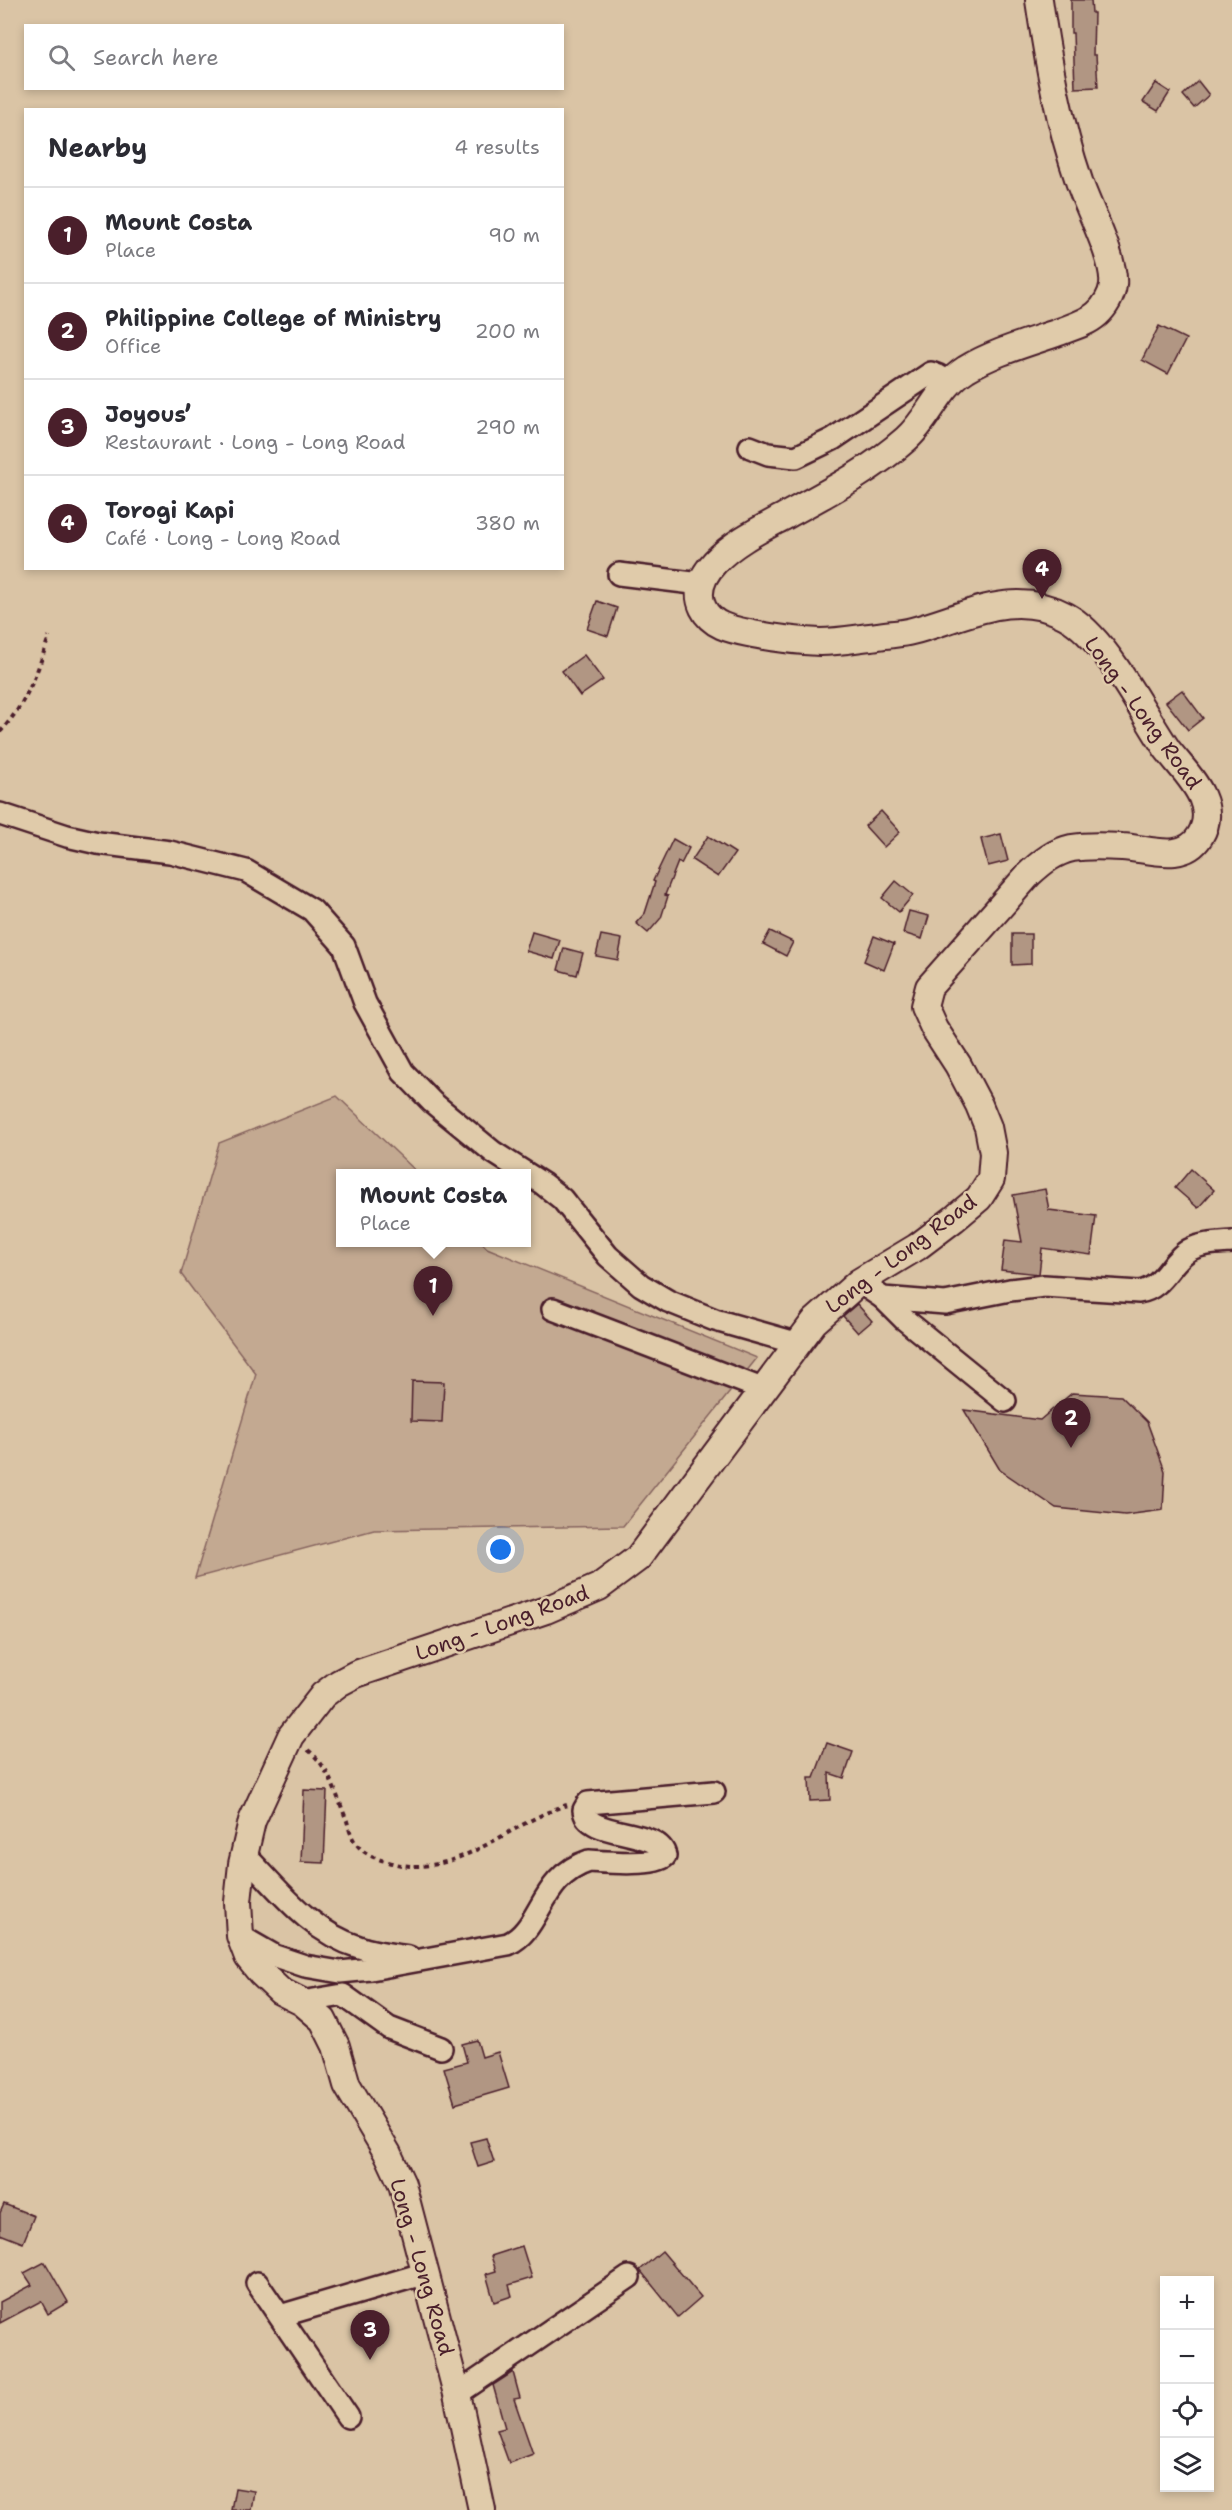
<!DOCTYPE html>
<html lang="en">
<head>
<meta charset="utf-8">
<style>
  body { margin:0; font-family:"Shantell Sans",sans-serif; background:#f7f7f7; color:#2b2b33 }
  .controls { position:absolute; right:18px; bottom:18px; display:grid; overflow:hidden; border-radius:0px; box-shadow:0 3px 9px #0003 }
  .controls button { width:54px; height:54px; display:grid; place-items:center; padding:0; border:0; border-bottom:2px solid #e1e1e2; background:#fff; color:#2b2b33; font:30px sans-serif }
  .you { position:absolute; left:501px; top:1550px; width:21px; height:21px; margin:-15px; border:4px solid #fff; border-radius:50%; background:#1a73e8; box-shadow:0 0 0 9px #1a73e833 }
  .badge { display:grid; place-items:center; width:39px; height:39px; border-radius:50%; background:#4a1f2b; color:#fff; font-size:20px; font-weight:700 }
  .pin { position:absolute; translate:-50% -50px; filter:drop-shadow(0 2px 3px #0008) }
  .pin::after { content:''; position:absolute; top:32px; width:21px; height:18px; background:inherit; clip-path:polygon(0 0,100% 0,50% 100%) }
  .popup { position:absolute; left:336px; top:1169px; width:195px; height:78px; box-sizing:border-box; display:grid; place-content:center; border-radius:0px; background:#fff; filter:drop-shadow(0 2px 4px #0005); font-size:20px; white-space:nowrap; color:#7c7c81 }
  .popup b { font-size:22px; color:#2b2b33 }
  .popup::after { content:''; position:absolute; left:50%; top:100%; margin-left:-12px; border:12px solid transparent; border-top-color:#fff }
  .list { margin:0; padding:0; list-style:none }
  h2 { display:flex; justify-content:space-between; align-items:center; height:78px; margin:0; padding:0 24px; font-size:26px }
  h2 small { font-size:20px; font-weight:400; color:#7c7c81 }
  .list li { display:grid; grid-template-columns:39px 1fr auto; gap:18px; align-items:center; box-sizing:border-box; height:96px; padding:0 24px; border-top:2px solid #e1e1e2 }
  .list b { display:block; font-size:22px; white-space:nowrap }
  .list p { margin:0; font-size:20px; white-space:nowrap; color:#7c7c81 }
  .list em { font-size:20px; font-style:normal; color:#7c7c81 }
  .icon { flex:none; width:33px; height:33px; fill:none; stroke:currentColor; stroke-width:2; stroke-linecap:round; stroke-linejoin:round }
  .map { position:relative; flex:none; width:1232px; height:2510px; overflow:hidden }
  .search { position:absolute; background:#fff; box-shadow:0 3px 9px #0003; left:24px; top:24px; width:540px; height:66px; display:flex; align-items:center; gap:15px; box-sizing:border-box; padding:0 21px; border-radius:0px; color:#7c7c81; font-size:22px }
  .panel { position:absolute; background:#fff; box-shadow:0 3px 9px #0003; left:24px; top:108px; width:540px; height:462px; border-radius:0px }
  .map>svg:first-child { display:block }
</style>
</head>
<body>
<div class="map">
<svg width="1232" height="2510" viewBox="0 0 1232 2510">
  <rect width="100%" height="100%" fill="#dac4a5"/>
  <filter id="ink" filterUnits="userSpaceOnUse"><feTurbulence type="fractalNoise" baseFrequency=".0167" numOctaves="2"/><feDisplacementMap in="SourceGraphic" scale="12" xChannelSelector="R" yChannelSelector="G"/><feConvolveMatrix kernelMatrix="1 2 1 2 8 2 1 2 1" color-interpolation-filters="sRGB"/></filter>
  <g filter="url(#ink)">
    <path fill="#c3a991" stroke="#86645e" stroke-width="1.5" d="M 337,1096 L 418,1173 L 340,1174 L 340,1242 L 482,1243 L 487,1248 L 757,1358 L 623,1526 L 374,1530 L 195,1578 L 256,1374 L 181,1274 L 219,1143 Z"/>
    <g fill="#b19683" stroke="#4a1f2b" stroke-width="1.5">
      <path d="M 1071,0 L 1091,0 L 1092,13 L 1094,13 L 1093,55 L 1096,55 L 1098,87 L 1075,88 L 1073,33 L 1071,33 Z"/>
      <path d="M 1198,81 L 1209,95 L 1194,108 L 1183,95 Z"/>
      <path d="M 1156,83 L 1170,92 L 1158,111 L 1143,102 Z"/>
      <path d="M 1159,326 L 1186,339 L 1168,374 L 1142,360 Z"/>
      <path d="M 597,601 L 617,608 L 608,636 L 587,629 Z"/>
      <path d="M 584,655 L 603,680 L 580,696 L 562,671 Z"/>
      <path d="M 1182,690 L 1203,718 L 1188,730 L 1166,702 Z"/>
      <path d="M 881,811 L 900,832 L 884,847 L 865,826 Z"/>
      <path d="M 1001,834 L 1008,861 L 988,866 L 981,839 Z"/>
      <path d="M 708,836 L 735,853 L 718,877 L 692,860 Z"/>
      <path d="M 673,839 L 689,848 L 681,864 L 678,862 L 665,895 L 668,896 L 661,918 L 648,933 L 636,923 L 645,913 L 655,882 L 653,881 Z"/>
      <path d="M 896,881 L 913,895 L 899,912 L 882,898 Z"/>
      <path d="M 909,911 L 929,916 L 922,939 L 903,933 Z"/>
      <path d="M 770,931 L 793,942 L 786,956 L 763,944 Z"/>
      <path d="M 532,932 L 560,940 L 554,959 L 526,951 Z"/>
      <path d="M 1012,934 L 1031,934 L 1031,964 L 1012,965 Z"/>
      <path d="M 601,935 L 622,939 L 618,960 L 596,956 Z"/>
      <path d="M 874,936 L 894,944 L 884,970 L 864,961 Z"/>
      <path d="M 564,948 L 583,953 L 577,975 L 558,970 Z"/>
      <path d="M 1191,1169 L 1214,1190 L 1198,1208 L 1175,1188 Z"/>
      <path d="M 1045,1189 L 1049,1210 L 1096,1216 L 1091,1255 L 1042,1248 L 1039,1274 L 1001,1270 L 1005,1240 L 1022,1242 L 1013,1195 Z"/>
      <path d="M 857,1304 L 872,1321 L 858,1333 L 843,1316 Z"/>
      <path d="M 412,1381 L 444,1382 L 442,1422 L 411,1421 Z"/>
      <path d="M 1072,1393 L 1121,1396 L 1147,1422 L 1165,1471 L 1163,1510 L 1125,1515 L 1056,1508 L 1000,1470 L 964,1410 L 1040,1420 Z"/>
      <path d="M 827,1743 L 853,1752 L 844,1778 L 829,1773 L 830,1800 L 810,1801 L 809,1778 L 814,1778 Z"/>
      <path d="M 304,1790 L 327,1791 L 324,1863 L 301,1862 Z"/>
      <path d="M 477,2040 L 482,2057 L 498,2052 L 509,2088 L 455,2104 L 444,2068 L 467,2062 L 462,2044 Z"/>
      <path d="M 486,2138 L 494,2162 L 478,2167 L 470,2142 Z"/>
      <path d="M 4,2204 L 34,2216 L 23,2243 L 0,2234 L 0,2213 Z"/>
      <path d="M 522,2246 L 532,2278 L 509,2285 L 512,2296 L 494,2302 L 486,2274 L 496,2271 L 491,2256 Z"/>
      <path d="M 662,2251 L 701,2297 L 678,2317 L 640,2270 Z"/>
      <path d="M 45,2262 L 68,2302 L 48,2314 L 41,2301 L 0,2323 L 0,2302 L 32,2285 L 24,2273 Z"/>
      <path d="M 513,2372 L 520,2398 L 514,2399 L 533,2454 L 509,2463 L 497,2430 L 505,2428 L 493,2385 Z"/>
      <path d="M 235,2488 L 254,2491 L 251,2510 L 231,2510 Z"/>
    </g>
    <g fill="none" stroke-linecap="round" stroke-linejoin="round">
      <defs>
        <g id="minor">
          <path d="M 750,447 L 768,454 L 796,457 L 833,439 L 931,373 L 939,376 L 945,386"/>
          <path d="M 619,574 L 701,584"/>
          <path d="M 0,814 L 67,836 L 98,843 L 170,852 L 246,871 L 312,910 L 344,946 L 365,1003 L 403,1072 L 432,1102 L 493,1152 L 543,1184 L 562,1199 L 608,1256 L 641,1285 L 668,1301 L 715,1320 L 796,1343"/>
          <path d="M 859,1282 L 883,1298 L 945,1303 L 1010,1290 L 1044,1286 L 1139,1292 C 1164,1288 1169,1262 1189,1250 C 1202,1243 1218,1243 1232,1242"/>
          <path d="M 883,1298 L 904,1319 L 1005,1401"/>
          <path d="M 553,1309 L 762,1389"/>
          <path d="M 245,1855 C 279,1890 310,1932 359,1947 C 375,1953 392,1954 409,1957"/>
          <path d="M 240,1936 L 275,1956 L 305,1966 L 340,1972 L 371,1969 L 508,1944 C 542,1929 539,1877 589,1861 C 605,1862 655,1866 665,1856 C 660,1827 587,1839 584,1810 L 588,1803 L 714,1792"/>
          <path d="M 302,2002 L 343,1995 L 389,2028 L 441,2048"/>
          <path d="M 257,2283 L 348,2417"/>
          <path d="M 280,2316 L 426,2273"/>
          <path d="M 457,2394 L 629,2277"/>
        </g>
        <path id="major" d="M 482,2510 L 457,2394 L 402,2184 L 388,2154 L 347,2085 L 336,2046 L 323,2020 L 302,2002 L 280,1991 L 261,1973 L 248,1957 L 240,1936 L 238,1902 L 242,1864 L 252,1821 L 291,1736 L 323,1695 L 339,1683 L 356,1674 L 546,1610 L 599,1587 L 638,1558 L 814,1322 L 859,1282 L 917,1247 L 954,1219 L 979,1198 L 991,1179 L 993,1153 L 988,1127 L 979,1105 L 958,1065 L 934,1028 L 924,1006 L 929,987 L 1029,874 C 1042,862 1054,852 1072,848 C 1088,845 1106,846 1122,847 C 1147,848 1183,864 1200,836 C 1220,803 1186,774 1167,749 C 1141,711 1106,638 1066,616 C 1012,587 964,618 912,631 C 901,634 889,634 878,636 C 859,638 839,642 820,642 C 798,641 774,638 753,634 C 734,630 712,627 703,608 C 695,591 703,575 715,562 C 734,542 761,529 785,516 C 827,493 870,471 906,439 C 929,419 938,387 966,369 C 994,352 1028,343 1059,332 C 1072,327 1087,323 1097,314 C 1105,307 1112,295 1113,285 C 1116,260 1087,206 1079,181 C 1059,123 1048,61 1039,0"/>
      </defs>
      <use href="#minor" stroke="#4a1f2b" stroke-width="26"/>
      <use href="#major" stroke="#4a1f2b" stroke-width="30"/>
      <g stroke="#4a1f2b" stroke-width="4" stroke-dasharray="4.5 4.5" stroke-linecap="butt">
        <path d="M 0,732 C 26,704 38,672 49,636"/>
        <path d="M 308,1750 C 329,1766 337,1797 347,1821 C 349,1828 351,1837 355,1842 C 362,1853 374,1858 385,1861 C 454,1884 507,1823 567,1805"/>
      </g>
      <use href="#minor" stroke="#e0cbaa" stroke-width="21"/>
      <use href="#major" stroke="#e0cbaa" stroke-width="26"/>
    </g>
  </g>
  <g text-anchor="middle" stroke-width="5" stroke-linejoin="round" paint-order="stroke">
    <g font-size="21" fill="#4a1f2b" stroke="#e0cbaa">
      <text transform="translate(1143 713) rotate(54)" y="7">Long - Long Road</text>
      <text transform="translate(901 1254) rotate(-37)" y="7">Long - Long Road</text>
      <text transform="translate(502 1623) rotate(-20)" y="7">Long - Long Road</text>
      <text transform="translate(422 2267) rotate(74)" y="7">Long - Long Road</text>
    </g>
  </g>
</svg>
<div class="controls">
<button>+</button>
<button>−</button>
<button><svg class="icon" aria-label="locate" viewBox="0 0 24 24"><circle cx="12" cy="12" r="6"/><path d="M12 2v4M12 18v4M2 12h4M18 12h4"/></svg></button>
<button><svg class="icon" aria-label="layers" viewBox="0 0 24 24"><path d="M12 4l9 5-9 5-9-5zM3 14l9 5 9-5"/></svg></button>
</div>
<div class="you"></div>
<div class="pin badge" style="left:433px;top:1316px">1</div>
<div class="popup"><b>Mount Costa</b>Place</div>
<div class="pin badge" style="left:1071px;top:1448px">2</div>
<div class="pin badge" style="left:370px;top:2360px">3</div>
<div class="pin badge" style="left:1042px;top:599px">4</div>
<div class="search"><svg class="icon" aria-label="search" viewBox="0 0 24 24"><circle cx="10" cy="10" r="6"/><path d="M15 15l6 6"/></svg>Search here</div>
<section class="panel">
<h2>Nearby<small>4 results</small></h2>
<ul class="list">
<li><span class="badge">1</span><div><b>Mount Costa</b><p>Place</p></div><em>90 m</em></li>
<li><span class="badge">2</span><div><b>Philippine College of Ministry</b><p>Office</p></div><em>200 m</em></li>
<li><span class="badge">3</span><div><b>Joyous’</b><p>Restaurant · Long - Long Road</p></div><em>290 m</em></li>
<li><span class="badge">4</span><div><b>Torogi Kapi</b><p>Café · Long - Long Road</p></div><em>380 m</em></li>
</ul>
</section>
</div>
</body>
</html>
